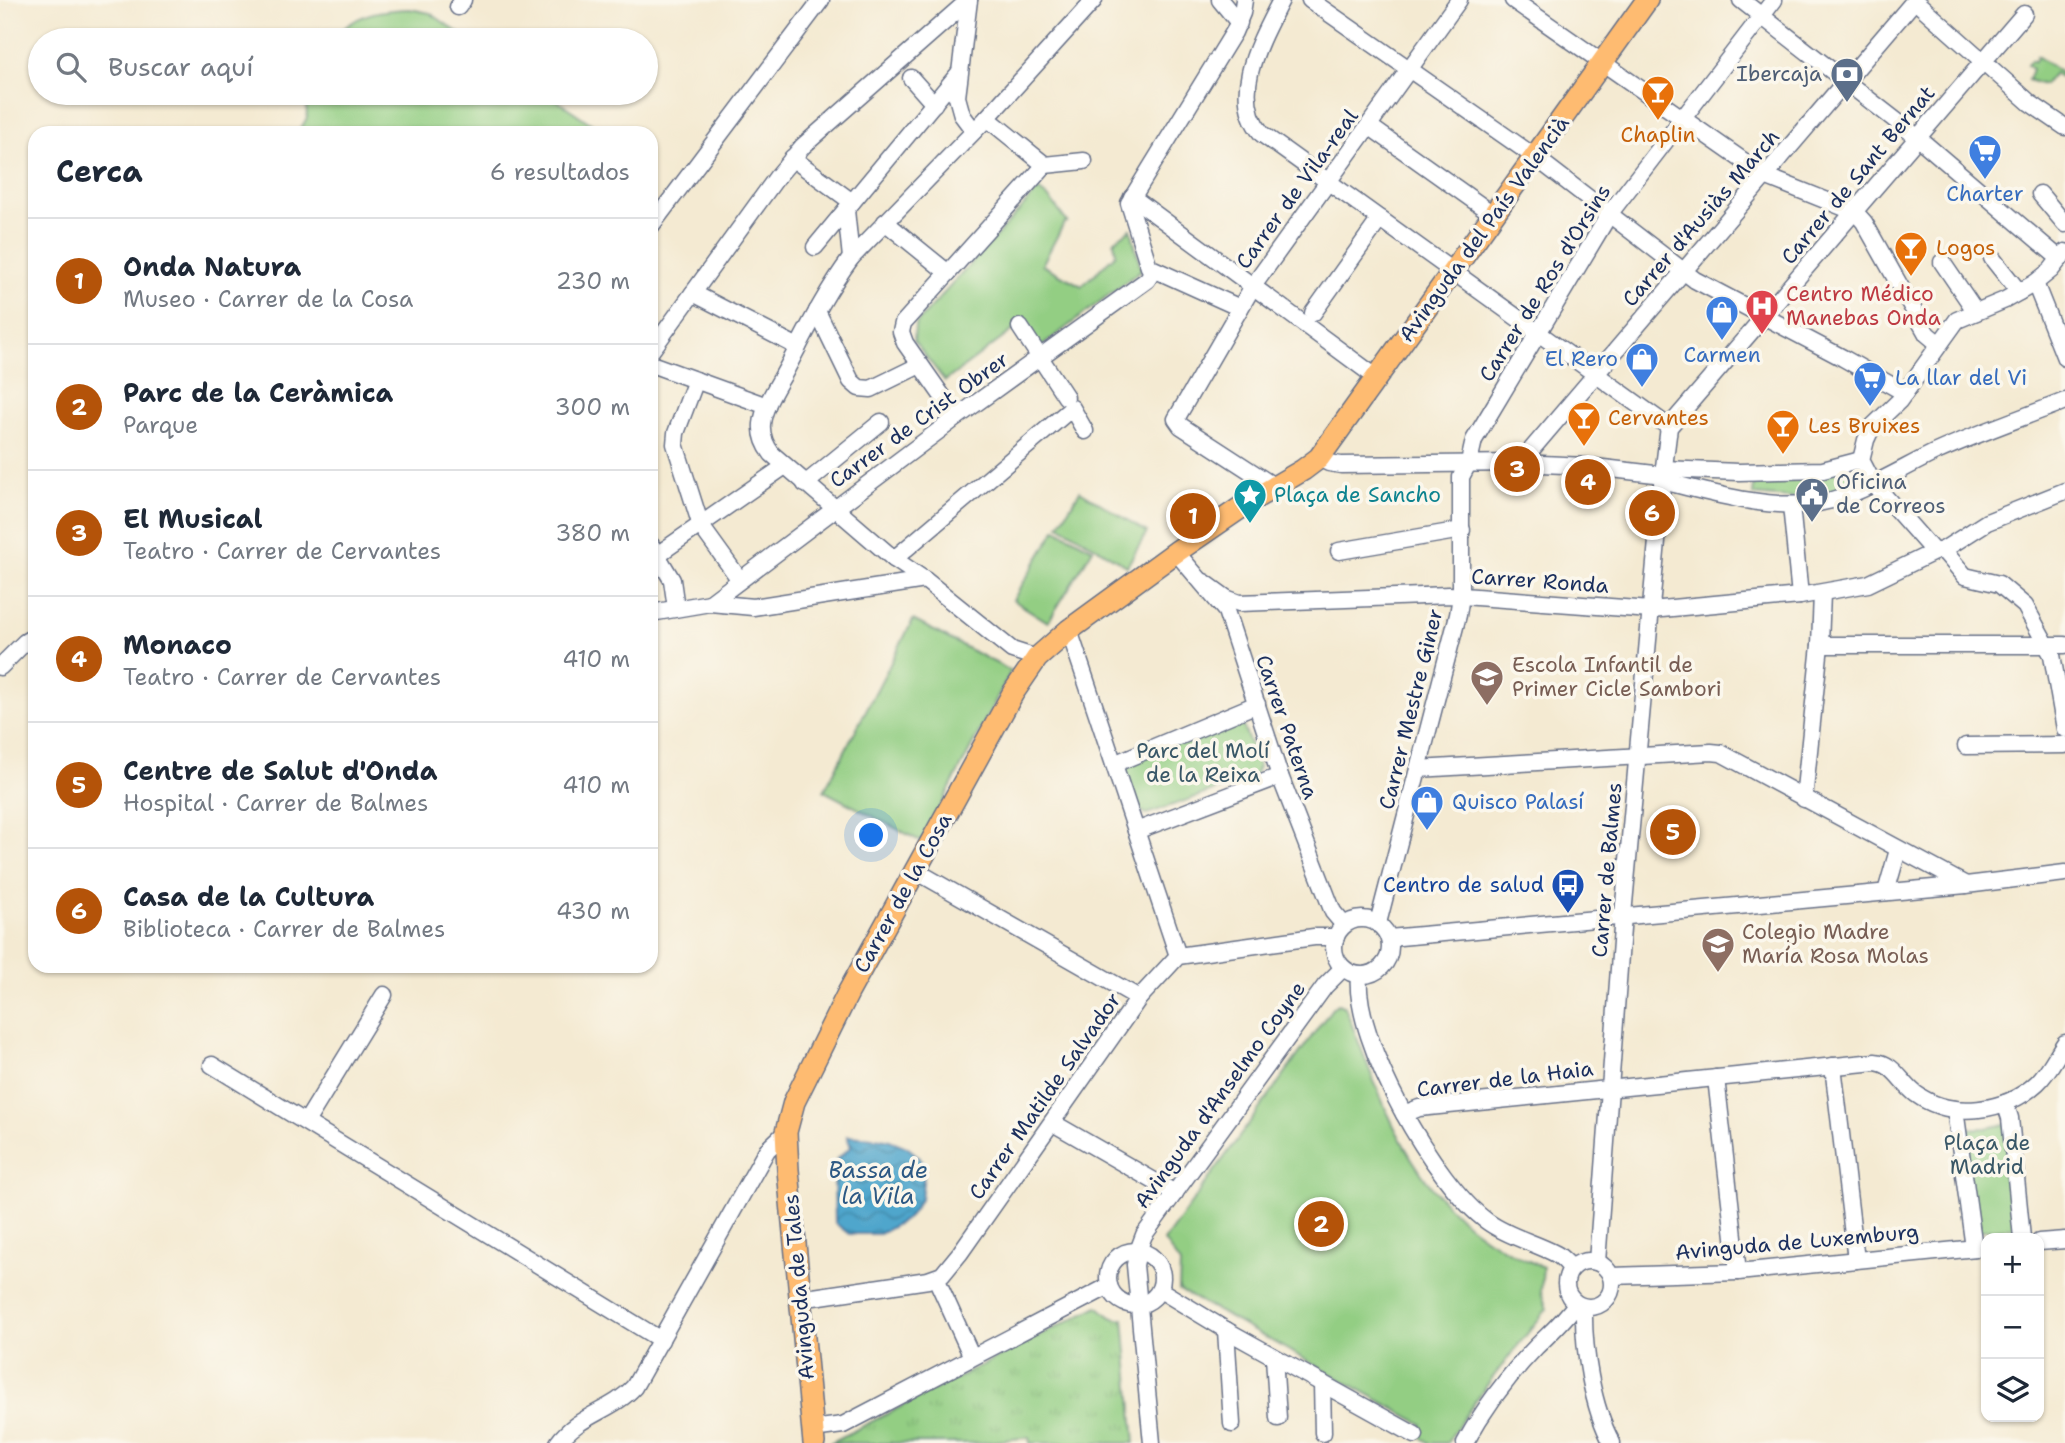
<!DOCTYPE html>
<html lang="es">
<head>
<meta charset="utf-8">
<style>
  body { margin:0; font-family:"Shantell Sans",sans-serif; background:#f2f2f3; color:#1f2937 }
  .controls { position:absolute; right:21px; bottom:21px; display:grid; overflow:hidden; border-radius:14px; box-shadow:0 2px 5px #0004 }
  .controls button { width:63px; height:63px; display:grid; place-items:center; padding:0; border:0; border-bottom:2px solid #e0e1e3; background:#fff; color:#1f2937; font:35px sans-serif }
  .you { position:absolute; left:872px; top:836px; width:24px; height:24px; margin:-18px; border:5px solid #fff; border-radius:50%; background:#1a73e8; box-shadow:0 0 0 10px #1a73e833 }
  .badge { display:grid; place-items:center; width:46px; height:46px; border-radius:50%; background:#b45309; color:#fff; font-size:23px; font-weight:700 }
  .pin { position:absolute; translate:-50% -50%; border:4px solid #fff; box-shadow:0 2px 7px #0006 }
  .list { margin:0; padding:0; list-style:none }
  h2 { display:flex; justify-content:space-between; align-items:center; height:91px; margin:0; padding:0 28px; font-size:30px }
  h2 small { font-size:23px; font-weight:400; color:#747a83 }
  .list li { display:grid; grid-template-columns:46px 1fr auto; gap:21px; align-items:center; box-sizing:border-box; height:126px; padding:0 28px; border-top:2px solid #e0e1e3 }
  .list b { display:block; font-size:26px; white-space:nowrap }
  .list p { margin:0; font-size:23px; white-space:nowrap; color:#747a83 }
  .list em { font-size:23px; font-style:normal; color:#747a83 }
  .icon { flex:none; width:38px; height:38px; fill:none; stroke:currentColor; stroke-width:2; stroke-linecap:round; stroke-linejoin:round }
  .map { position:relative; flex:none; width:2065px; height:1443px; overflow:hidden }
  .search { position:absolute; background:#fff; box-shadow:0 2px 5px #0004; left:28px; top:28px; width:630px; height:77px; display:flex; align-items:center; gap:18px; box-sizing:border-box; padding:0 24px; border-radius:38px; color:#747a83; font-size:26px }
  .panel { position:absolute; background:#fff; box-shadow:0 2px 5px #0004; left:28px; top:126px; width:630px; height:847px; border-radius:21px }
  .map>svg:first-child { display:block }
</style>
</head>
<body>
<div class="map">
<svg width="2065" height="1443" viewBox="0 0 2065 1443">
  <defs>
    <pattern id="grass-tufts" width="24" height="20" patternUnits="userSpaceOnUse" patternTransform="scale(1.75)"><rect width="24" height="20" fill="#93ce83"/><path d="M3 7l-1-3M5 7V3M7 7l1-3M15 17l-1-3M17 17v-4M19 17l1-3" fill="none" stroke="#7eb174"/></pattern>
    <pattern id="water-waves" width="16" height="10" patternUnits="userSpaceOnUse" patternTransform="scale(1.75)"><rect width="16" height="10" fill="#4fa6cc"/><path d="M0 5q4-4 8 0t8 0" fill="none" stroke="#4188a9"/></pattern>
  </defs>
  <rect width="100%" height="100%" fill="#fbf7ec"/>
  <filter id="ink" filterUnits="userSpaceOnUse"><feTurbulence type="fractalNoise" baseFrequency=".0143" numOctaves="2"/><feDisplacementMap in="SourceGraphic" scale="14" xChannelSelector="R" yChannelSelector="G"/><feConvolveMatrix kernelMatrix="1 2 1 2 8 2 1 2 1" color-interpolation-filters="sRGB"/></filter>
  <filter id="wash" filterUnits="userSpaceOnUse"><feTurbulence type="fractalNoise" baseFrequency=".00686" numOctaves="4" result="noise"/><feDisplacementMap in="SourceGraphic" scale="28" xChannelSelector="R" yChannelSelector="G"/><feGaussianBlur stdDeviation="1.57" result="paint"/><feColorMatrix in="noise" values="0 0 0 0 0 0 0 0 0 0 0 0 0 0 0 0 0 1.4 0 .05"/><feComposite in="paint" operator="in"/></filter>
  <g filter="url(#wash)">
    <rect width="100%" height="100%" fill="#f4ead2"/>
    <path fill="url(#grass-tufts)" stroke="#577e70" stroke-width="2" d="M 1098,1306 C 1106,1313 1112,1321 1124,1319 L 1135,1443 L 1030,1443 L 1029,1437 L 979,1443 L 830,1443 Z"/>
    <g fill="#93ce83" stroke="#577e70" stroke-width="2">
      <path d="M 410,9 L 430,13 L 469,40 L 331,40 C 356,14 374,10 410,9 Z"/>
      <path d="M 2037,56 L 2065,76 L 2065,80 L 2054,73 L 2044,85 L 2028,80 L 2032,69 L 2027,65 L 2031,60 L 2035,62 Z"/>
      <path d="M 306,93 L 546,93 L 605,133 L 298,133 L 307,118 Z"/>
      <path d="M 1038,190 L 1050,199 L 1067,222 L 1064,223 L 1042,265 L 1082,286 L 1116,254 L 1114,241 L 1131,229 L 1141,270 L 1041,347 L 1015,329 L 945,381 L 914,341 L 915,325 Z"/>
      <path d="M 1847,468 L 1854,486 L 1812,500 L 1753,495 L 1755,475 Z"/>
      <path d="M 1080,491 L 1147,532 L 1127,566 L 1059,525 Z"/>
      <path d="M 1056,529 L 1093,549 L 1048,622 L 1013,600 Z"/>
      <path d="M 913,620 L 1011,671 L 922,842 L 824,791 Z"/>
      <path d="M 1233,721 L 1243,726 L 1259,767 L 1254,777 L 1147,814 L 1134,808 L 1122,773 L 1127,759 Z"/>
      <path d="M 1338,1004 L 1345,1007 C 1390,1121 1417,1219 1543,1267 L 1541,1292 L 1547,1309 C 1512,1353 1477,1395 1447,1443 L 1430,1443 L 1420,1437 L 1422,1424 L 1179,1290 L 1180,1264 L 1164,1241 L 1333,1007 Z"/>
      <path d="M 2007,1124 L 2017,1227 L 1974,1231 L 1961,1129 L 1986,1128 Z"/>
    </g>
    <path fill="url(#water-waves)" stroke="#356a95" stroke-width="2" d="M 847,1136 L 887,1139 L 907,1147 L 919,1157 L 925,1167 L 921,1198 L 908,1218 L 879,1234 L 849,1234 L 835,1223 L 834,1162 L 851,1147 Z"/>
  </g>
  <g filter="url(#ink)">
    <g fill="none" stroke-linecap="round" stroke-linejoin="round">
      <defs>
        <g id="minor">
          <path d="M 969,0 L 957,97 L 962,115 L 974,131"/>
          <path d="M 1220,0 L 1239,23"/>
          <path d="M 1281,0 C 1262,38 1228,94 1262,134 L 1669,427"/>
          <path d="M 1310,0 L 1535,157 L 1695,280 L 1843,358 L 1905,393"/>
          <path d="M 1513,0 L 1765,176 L 1855,212 L 1864,222 L 1927,334 L 1939,344"/>
          <path d="M 1741,0 L 1917,137 L 2060,259"/>
          <path d="M 1914,0 L 2030,103 L 2065,127"/>
          <path d="M 458,7 L 463,0"/>
          <path d="M 911,78 L 934,104"/>
          <path d="M 987,118 L 1045,165"/>
          <path d="M 1369,126 L 1494,215"/>
          <path d="M 792,158 L 852,202"/>
          <path d="M 2040,194 L 2065,224"/>
          <path d="M 1132,197 L 1377,378"/>
          <path d="M 846,210 L 851,258"/>
          <path d="M 885,222 L 948,273"/>
          <path d="M 651,226 L 821,0"/>
          <path d="M 815,247 L 959,73"/>
          <path d="M 1992,258 L 2019,292"/>
          <path d="M 1942,262 L 1976,312"/>
          <path d="M 2035,283 L 2065,358"/>
          <path d="M 693,293 L 798,347"/>
          <path d="M 1240,308 L 1149,267 L 1129,203 L 1234,32 L 1242,13 L 1244,0"/>
          <path d="M 817,311 L 851,381 L 859,388 L 871,389 L 920,365"/>
          <path d="M 1313,313 L 1380,219"/>
          <path d="M 1020,327 L 1066,397"/>
          <path d="M 651,351 L 777,177 L 803,146 L 969,0"/>
          <path d="M 651,364 L 767,406"/>
          <path d="M 696,380 L 676,433 L 675,444 L 701,526 L 740,580"/>
          <path d="M 957,417 L 905,343 L 901,332 L 903,323 L 1045,165 L 1084,161"/>
          <path d="M 1319,458 L 1329,463 L 1341,465 L 1520,463 L 1586,466 L 1663,475"/>
          <path d="M 1520,463 L 1915,0"/>
          <path d="M 1663,469 L 1739,472 L 1823,470 L 1861,460"/>
          <path d="M 1662,481 C 1709,492 1760,508 1809,504 C 1852,501 1898,470 1936,452 C 1978,433 2022,418 2065,401"/>
          <path d="M 805,484 L 881,422"/>
          <path d="M 1275,487 L 1181,426 L 1176,419 L 1253,286 L 1459,0"/>
          <path d="M 1791,505 L 1800,596"/>
          <path d="M 651,545 L 672,580 L 676,608"/>
          <path d="M 1943,550 L 1965,576 L 1999,584 L 2025,606 L 2052,655 L 2065,729"/>
          <path d="M 1339,551 L 1462,530"/>
          <path d="M 1176,552 L 1226,611 L 1280,776 L 1333,912 L 1344,925"/>
          <path d="M 1934,552 L 1873,483 L 1861,460 L 1866,440 L 1872,427 L 1899,401 L 1957,320 L 2005,300 L 2035,283 L 2051,270 L 2065,252"/>
          <path d="M 657,555 L 785,466"/>
          <path d="M 894,559 L 1072,408 L 1085,431"/>
          <path d="M 1204,582 L 1226,598 L 1239,603 L 1449,595 L 1651,610 L 1800,596 L 1868,584 L 1934,552 L 1943,550 L 1987,522 L 2065,491"/>
          <path d="M 710,603 L 957,417 L 1147,280 L 1153,271"/>
          <path d="M 651,613 L 710,603 L 753,607 L 925,580"/>
          <path d="M 1069,630 L 1178,956"/>
          <path d="M 1820,645 L 2065,645"/>
          <path d="M 1037,658 L 1012,650 L 925,580 L 894,559 L 772,454 C 765,445 761,436 762,424 C 764,405 777,387 786,370 C 806,332 825,293 851,258 L 987,118 L 1094,0"/>
          <path d="M 0,667 L 25,642 L 35,636"/>
          <path d="M 1966,746 L 2065,745"/>
          <path d="M 1114,764 L 1257,704"/>
          <path d="M 1418,769 L 1711,752 L 1721,753 L 1966,885"/>
          <path d="M 1804,799 L 1820,645 L 1822,593"/>
          <path d="M 1136,831 L 1280,776"/>
          <path d="M 916,871 L 1139,998"/>
          <path d="M 1886,892 L 1898,850"/>
          <circle cx="1362" cy="947" r="28"/>
          <path d="M 1378,923 L 1458,615 L 1461,596 L 1461,477 L 1469,462 L 1474,440 L 1610,213 L 1774,0"/>
          <path d="M 1389,938 L 1966,885 L 2065,873"/>
          <path d="M 1359,976 C 1353,1040 1435,1185 1488,1222 C 1509,1237 1533,1242 1556,1254 C 1562,1257 1567,1264 1572,1268"/>
          <path d="M 212,1065 L 661,1340"/>
          <path d="M 1833,1066 L 1856,1260"/>
          <path d="M 1716,1078 L 1738,1272"/>
          <path d="M 2005,1103 L 2010,1118 L 2022,1238"/>
          <path d="M 1955,1109 L 1974,1248"/>
          <path d="M 1404,1114 L 1419,1108 L 1875,1062 C 1894,1063 1901,1083 1916,1094 C 1952,1120 2006,1112 2037,1083 C 2049,1072 2056,1056 2065,1043"/>
          <path d="M 306,1122 L 384,995"/>
          <path d="M 1053,1123 L 1175,1193"/>
          <path d="M 2039,1242 L 2065,1240"/>
          <circle cx="1135" cy="1278" r="27"/>
          <circle cx="1589" cy="1284" r="23"/>
          <path d="M 1597,1262 L 1623,915 L 1663,475 L 1669,427 L 2024,14"/>
          <path d="M 1611,1276 L 1738,1272 L 1986,1247"/>
          <path d="M 936,1278 L 972,1357"/>
          <path d="M 1160,1290 L 1226,1330 L 1415,1435"/>
          <path d="M 800,1299 L 928,1280 L 942,1275 L 960,1253 L 1139,998 L 1178,956 L 1314,937 L 1336,937"/>
          <path d="M 1584,1307 C 1583,1348 1592,1407 1612,1443"/>
          <path d="M 1226,1330 L 1232,1424"/>
          <path d="M 1274,1357 L 1278,1418"/>
          <path d="M 1322,1383 L 1323,1433"/>
          <path d="M 812,1429 L 843,1425 L 1109,1286"/>
          <path d="M 558,1443 C 578,1415 612,1411 634,1387 L 767,1150 L 786,1132"/>
          <path d="M 1152,1443 L 1135,1265 L 1138,1251 L 1144,1235 L 1325,986 L 1343,968"/>
          <path d="M 1465,1443 C 1484,1408 1508,1376 1536,1347 C 1550,1333 1564,1321 1576,1304"/>
        </g>
        <path id="major" d="M 814,1443 L 788,1170 L 786,1132 L 794,1102 L 848,993 L 1013,693 L 1037,658 L 1069,630 L 1176,552 L 1249,502 L 1303,470 L 1319,458 L 1647,0"/>
      </defs>
      <use href="#minor" stroke="#677087" stroke-width="19"/>
      <use href="#major" stroke="#677087" stroke-width="24"/>
      <use href="#minor" stroke="#fff" stroke-width="16"/>
      <use href="#major" stroke="#febb71" stroke-width="21"/>
    </g>
  </g>
  <defs>
    <symbol id="bank-pin" viewBox="-11 -11 22 30"><path d="M0 17L-7.5 6A9.5 9.5 0 1 1 7.5 6Z" fill="#5c6f8a" stroke="#fbf7ec"/><path d="M-6-4H6V4H-6ZM0-2.3a2.3 2.3 0 1 0 0 4.6a2.3 2.3 0 1 0 0-4.6Z" fill="#fff"/></symbol>
    <symbol id="bar-pin" viewBox="-11 -11 22 30"><path d="M0 17L-7.5 6A9.5 9.5 0 1 1 7.5 6Z" fill="#e8710a" stroke="#fbf7ec"/><path d="M-6-5H6L.8 .8V4.5H3.5V6h-7V4.5H-.8V.8Z" fill="#fff"/></symbol>
    <symbol id="supermarket-pin" viewBox="-11 -11 22 30"><path d="M0 17L-7.5 6A9.5 9.5 0 1 1 7.5 6Z" fill="#3f7fe0" stroke="#fbf7ec"/><path d="M-6-5.5h2.5l.6 2H6L4.5 2H-2.5L-4.4-4H-6ZM-1.5 3.2a1.3 1.3 0 1 0 .1 0ZM3 3.2a1.3 1.3 0 1 0 .1 0Z" fill="#fff"/></symbol>
    <symbol id="hospital-pin" viewBox="-11 -11 22 30"><path d="M0 17L-7.5 6A9.5 9.5 0 1 1 7.5 6Z" fill="#e0444e" stroke="#fbf7ec"/><path d="M-5-5h3v3.5h4V-5h3V5h-3V1.5h-4V5h-3Z" fill="#fff"/></symbol>
    <symbol id="shop-pin" viewBox="-11 -11 22 30"><path d="M0 17L-7.5 6A9.5 9.5 0 1 1 7.5 6Z" fill="#3f7fe0" stroke="#fbf7ec"/><path d="M-5-2.5h2.3a2.7 3.5 0 0 1 5.4 0H5L5.5 6h-11ZM-1.5-2.5h3a1.5 2.3 0 0 0-3 0Z" fill="#fff"/></symbol>
    <symbol id="civic-pin" viewBox="-11 -11 22 30"><path d="M0 17L-7.5 6A9.5 9.5 0 1 1 7.5 6Z" fill="#5c6f8a" stroke="#fbf7ec"/><path d="M-.6-6.5H3V-4.5H.6V-3L4-1V1h2V6H-6V1h2V-1L-.6-3ZM-1.2 2.5V6h2.4V2.5Z" fill="#fff"/></symbol>
    <symbol id="sight-pin" viewBox="-11 -11 22 30"><path d="M0 17L-7.5 6A9.5 9.5 0 1 1 7.5 6Z" fill="#0f9aa8" stroke="#fbf7ec"/><path d="M0-6L1.8-2.2L6-1.7L2.9 1.2L3.7 5.4L0 3.3L-3.7 5.4L-2.9 1.2L-6-1.7L-1.8-2.2Z" fill="#fff"/></symbol>
    <symbol id="school-pin" viewBox="-11 -11 22 30"><path d="M0 17L-7.5 6A9.5 9.5 0 1 1 7.5 6Z" fill="#8d6e63" stroke="#fbf7ec"/><path d="M0-5L7-2L0 1L-7-2ZM-4 1L0 2.5L4 1V4Q0 6-4 4Z" fill="#fff"/></symbol>
    <symbol id="bus-pin" viewBox="-11 -11 22 30"><path d="M0 17L-7.5 6A9.5 9.5 0 1 1 7.5 6Z" fill="#1a4fb4" stroke="#fbf7ec"/><path d="M-5-6H5V4H4V6H2V4H-2V6H-4V4H-5ZM-3.5-4V0h7V-4ZM-3.5 1.2v1.5H-2V1.2ZM2 1.2v1.5H3.5V1.2Z" fill="#fff"/></symbol>
  </defs>
  <g fill-rule="evenodd">
    <use href="#bank-pin" x="1828" y="55" width="38" height="52"/>
    <use href="#bar-pin" x="1639" y="73" width="38" height="52"/>
    <use href="#supermarket-pin" x="1966" y="132" width="38" height="52"/>
    <use href="#bar-pin" x="1892" y="229" width="38" height="52"/>
    <use href="#hospital-pin" x="1743" y="287" width="38" height="52"/>
    <use href="#shop-pin" x="1703" y="293" width="38" height="52"/>
    <use href="#shop-pin" x="1623" y="340" width="38" height="52"/>
    <use href="#supermarket-pin" x="1851" y="359" width="38" height="52"/>
    <use href="#bar-pin" x="1565" y="399" width="38" height="52"/>
    <use href="#bar-pin" x="1764" y="407" width="38" height="52"/>
    <use href="#civic-pin" x="1793" y="475" width="38" height="52"/>
    <use href="#sight-pin" x="1231" y="476" width="38" height="52"/>
    <use href="#school-pin" x="1468" y="658" width="38" height="52"/>
    <use href="#shop-pin" x="1408" y="783" width="38" height="52"/>
    <use href="#bus-pin" x="1549" y="866" width="38" height="52"/>
    <use href="#school-pin" x="1699" y="925" width="38" height="52"/>
  </g>
  <g text-anchor="middle" stroke-width="7" stroke-linejoin="round" paint-order="stroke">
    <g font-size="21" fill="#4e5e75" stroke="#fbf7ec" text-anchor="end">
      <text x="1822" y="81">Ibercaja</text>
      <text x="1836" y="489" text-anchor="start">Oficina<tspan x="1836" dy="24">de Correos</tspan></text>
    </g>
    <g font-size="21" fill="#c56008" stroke="#fbf7ec" text-anchor="start">
      <text x="1658" y="142" text-anchor="middle">Chaplin</text>
      <text x="1936" y="255">Logos</text>
      <text x="1608" y="425">Cervantes</text>
      <text x="1808" y="433">Les Bruixes</text>
    </g>
    <g font-size="21" fill="#1b2f5e" stroke="#fbf7ec">
      <text transform="translate(1858 175) rotate(-50)" y="7">Carrer de Sant Bernat</text>
      <text transform="translate(1297 189) rotate(-54)" y="7">Carrer de Vila-real</text>
      <text transform="translate(1701 218) rotate(-49)" y="7">Carrer d'Ausiàs March</text>
      <text transform="translate(1484 229) rotate(-54)" y="7">Avinguda del País Valencià</text>
      <text transform="translate(1545 283) rotate(-58)" y="7">Carrer de Ros d'Orsins</text>
      <text transform="translate(919 420) rotate(-36)" y="7">Carrer de Crist Obrer</text>
      <text transform="translate(1540 581) rotate(4)" y="7">Carrer Ronda</text>
      <text transform="translate(1411 709) rotate(-76)" y="7">Carrer Mestre Giner</text>
      <text transform="translate(1287 727) rotate(71)" y="7">Carrer Paterna</text>
      <text transform="translate(1607 870) rotate(-85)" y="7">Carrer de Balmes</text>
      <text transform="translate(903 893) rotate(-61)" y="7">Carrer de la Cosa</text>
      <text transform="translate(1505 1079) rotate(-7)" y="7">Carrer de la Haia</text>
      <text transform="translate(1220 1095) rotate(-54)" y="7">Avinguda d'Anselmo Coyne</text>
      <text transform="translate(1045 1096) rotate(-55)" y="7">Carrer Matilde Salvador</text>
      <text transform="translate(1797 1242) rotate(-5)" y="7">Avinguda de Luxemburg</text>
      <text transform="translate(799 1287) rotate(-95)" y="7">Avinguda de Tales</text>
    </g>
    <g font-size="21" fill="#366cbe" stroke="#fbf7ec">
      <text x="1985" y="201">Charter</text>
      <text x="1722" y="362">Carmen</text>
      <text x="1618" y="366" text-anchor="end">El Rero</text>
      <text x="1895" y="385" text-anchor="start">La llar del Vi</text>
      <text x="1452" y="809" text-anchor="start">Quisco Palasí</text>
    </g>
    <g font-size="21" fill="#be3a42" stroke="#fbf7ec" text-anchor="start">
      <text x="1786" y="301">Centro Médico<tspan x="1786" dy="24">Manebas Onda</tspan></text>
    </g>
    <g font-size="21" fill="#0d838f" stroke="#fbf7ec" text-anchor="start">
      <text x="1274" y="502">Plaça de Sancho</text>
    </g>
    <g font-size="21" fill="#785e54" stroke="#fbf7ec" text-anchor="start">
      <text x="1512" y="672">Escola Infantil de<tspan x="1512" dy="24">Primer Cicle Sambori</tspan></text>
      <text x="1742" y="939">Colegio Madre<tspan x="1742" dy="24">María Rosa Molas</tspan></text>
    </g>
    <g font-size="21" fill="#395767" stroke="#fbf7ec">
      <text x="1203" y="758">Parc del Molí<tspan x="1203" dy="24">de la Reixa</tspan></text>
      <text x="1987" y="1150">Plaça de<tspan x="1987" dy="24">Madrid</tspan></text>
    </g>
    <g font-size="21" fill="#164399" stroke="#fbf7ec" text-anchor="end">
      <text x="1544" y="892">Centro de salud</text>
    </g>
    <g font-size="23" font-style="italic" fill="#2d5984" stroke="#fbf7ec">
      <text x="878" y="1178">Bassa de<tspan x="878" dy="26">la Vila</tspan></text>
    </g>
  </g>
</svg>
<div class="controls">
<button>+</button>
<button>−</button>
<button><svg class="icon" aria-label="layers" viewBox="0 0 24 24"><path d="M12 4l9 5-9 5-9-5zM3 14l9 5 9-5"/></svg></button>
</div>
<div class="you"></div>
<div class="pin badge" style="left:1193px;top:516px">1</div>
<div class="pin badge" style="left:1321px;top:1224px">2</div>
<div class="pin badge" style="left:1517px;top:469px">3</div>
<div class="pin badge" style="left:1588px;top:482px">4</div>
<div class="pin badge" style="left:1673px;top:832px">5</div>
<div class="pin badge" style="left:1652px;top:513px">6</div>
<div class="search"><svg class="icon" aria-label="search" viewBox="0 0 24 24"><circle cx="10" cy="10" r="6"/><path d="M15 15l6 6"/></svg>Buscar aquí</div>
<section class="panel">
<h2>Cerca<small>6 resultados</small></h2>
<ul class="list">
<li><span class="badge">1</span><div><b>Onda Natura</b><p>Museo · Carrer de la Cosa</p></div><em>230 m</em></li>
<li><span class="badge">2</span><div><b>Parc de la Ceràmica</b><p>Parque</p></div><em>300 m</em></li>
<li><span class="badge">3</span><div><b>El Musical</b><p>Teatro · Carrer de Cervantes</p></div><em>380 m</em></li>
<li><span class="badge">4</span><div><b>Monaco</b><p>Teatro · Carrer de Cervantes</p></div><em>410 m</em></li>
<li><span class="badge">5</span><div><b>Centre de Salut d'Onda</b><p>Hospital · Carrer de Balmes</p></div><em>410 m</em></li>
<li><span class="badge">6</span><div><b>Casa de la Cultura</b><p>Biblioteca · Carrer de Balmes</p></div><em>430 m</em></li>
</ul>
</section>
</div>
</body>
</html>
